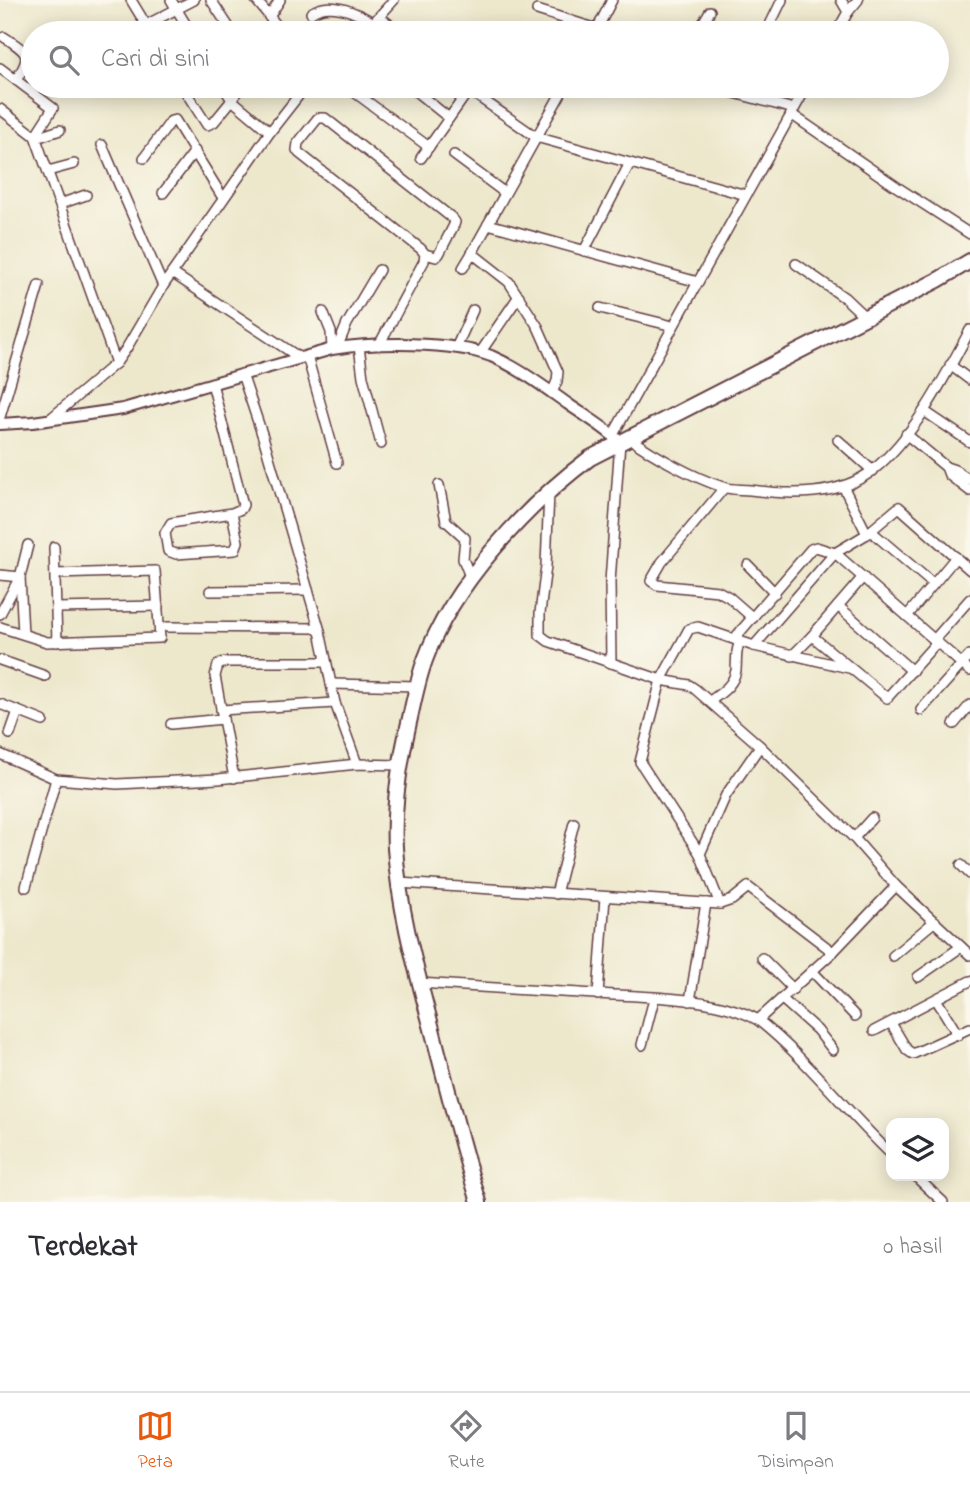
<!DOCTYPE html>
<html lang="id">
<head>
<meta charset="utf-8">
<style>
  body { margin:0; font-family:"Indie Flower",sans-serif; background:#f7f7f7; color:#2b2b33 }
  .controls { position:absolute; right:21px; bottom:21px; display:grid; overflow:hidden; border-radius:14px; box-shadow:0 4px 18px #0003 }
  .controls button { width:63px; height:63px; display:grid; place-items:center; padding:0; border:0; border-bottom:2px solid #e1e1e2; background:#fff; color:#2b2b33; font:35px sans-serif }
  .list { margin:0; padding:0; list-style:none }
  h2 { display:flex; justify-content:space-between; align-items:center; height:91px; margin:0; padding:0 28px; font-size:30px }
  h2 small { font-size:23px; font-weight:400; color:#7c7c81 }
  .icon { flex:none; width:38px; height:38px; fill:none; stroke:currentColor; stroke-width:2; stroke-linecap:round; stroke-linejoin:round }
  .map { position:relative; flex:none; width:970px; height:1202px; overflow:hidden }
  .search { position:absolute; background:#fff; box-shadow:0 4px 18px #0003; left:21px; right:21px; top:21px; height:77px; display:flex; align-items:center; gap:18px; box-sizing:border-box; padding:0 24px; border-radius:38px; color:#7c7c81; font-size:26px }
  .sheet { height:189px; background:#fff }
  nav { display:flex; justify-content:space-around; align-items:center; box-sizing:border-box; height:98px; border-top:2px solid #e1e1e2; background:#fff; font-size:19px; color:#7c7c81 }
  nav a { display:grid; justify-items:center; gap:4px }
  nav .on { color:#ea580c }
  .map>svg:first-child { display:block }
</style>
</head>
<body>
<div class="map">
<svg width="970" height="1202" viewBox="0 0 970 1202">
  <rect width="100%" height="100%" fill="#fbf7ec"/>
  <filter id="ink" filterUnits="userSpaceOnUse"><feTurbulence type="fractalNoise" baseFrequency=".0143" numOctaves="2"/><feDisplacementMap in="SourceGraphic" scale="14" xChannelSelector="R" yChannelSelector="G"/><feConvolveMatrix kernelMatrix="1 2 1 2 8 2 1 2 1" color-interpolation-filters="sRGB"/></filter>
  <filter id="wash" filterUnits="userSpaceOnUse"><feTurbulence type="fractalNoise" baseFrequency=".00686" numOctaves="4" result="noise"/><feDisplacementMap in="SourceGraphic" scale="28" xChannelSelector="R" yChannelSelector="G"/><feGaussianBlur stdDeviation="1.57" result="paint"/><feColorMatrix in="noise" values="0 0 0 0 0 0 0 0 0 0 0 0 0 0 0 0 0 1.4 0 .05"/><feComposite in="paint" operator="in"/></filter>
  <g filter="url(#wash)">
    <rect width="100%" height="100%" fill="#ede8cc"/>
  </g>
  <g filter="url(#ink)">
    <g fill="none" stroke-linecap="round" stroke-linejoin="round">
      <defs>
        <g id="minor">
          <path d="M 131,0 L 151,33"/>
          <path d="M 171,0 L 191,33"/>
          <path d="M 211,0 L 233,33"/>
          <path d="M 256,0 L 283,33"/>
          <path d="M 537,10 L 597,29"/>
          <path d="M 848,12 L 858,0"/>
          <path d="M 311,13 C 329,0 356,12 374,23"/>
          <path d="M 269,17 L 280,0"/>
          <path d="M 380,17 L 400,33"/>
          <path d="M 146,25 L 194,0"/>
          <path d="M 364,33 L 394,0"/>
          <path d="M 595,33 L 612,0"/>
          <path d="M 697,33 L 710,11"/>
          <path d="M 766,33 L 782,0"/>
          <path d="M 836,33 L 848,12 L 841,0"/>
          <path d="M 4,37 C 29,53 32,55 16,80"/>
          <path d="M 0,68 L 53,108 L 35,136"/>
          <path d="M 182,86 L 207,125 L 214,122 L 232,100 L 270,132"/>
          <path d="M 223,86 L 232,100 L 241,86"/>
          <path d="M 346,86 L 429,147"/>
          <path d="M 409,86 L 449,118"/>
          <path d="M 463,86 L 536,137 L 746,195"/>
          <path d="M 708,86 L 794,109"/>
          <path d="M 0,109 L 35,136 L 116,363"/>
          <path d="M 791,114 L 897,187 L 970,234"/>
          <path d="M 36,138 L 60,130"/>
          <path d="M 102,145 L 163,286"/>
          <path d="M 454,155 L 505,193"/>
          <path d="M 144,158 L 171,121 L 175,120 L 223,198"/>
          <path d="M 421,158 L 469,90"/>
          <path d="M 48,171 L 74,164"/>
          <path d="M 163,193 L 195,151"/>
          <path d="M 60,204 L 86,195"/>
          <path d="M 488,224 L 698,282"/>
          <path d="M 584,251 L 630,163"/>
          <path d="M 796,264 L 845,298 L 864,316"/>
          <path d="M 463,268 L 472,253"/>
          <path d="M 172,273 L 300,358"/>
          <path d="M 600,308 L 673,326"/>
          <path d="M 323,312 L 331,332 L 332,349"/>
          <path d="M 379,345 L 424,261 L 425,254 L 421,249 L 299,153 L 297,150 L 298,143 L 318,118 L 325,118 L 452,218 L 455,222 L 454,225 L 439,254 L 436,257 L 425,254"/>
          <path d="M 359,346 L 363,377 L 381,444"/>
          <path d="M 337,348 L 347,324 L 379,270"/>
          <path d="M 456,348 L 473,310"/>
          <path d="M 480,353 L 519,296"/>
          <path d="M 307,356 L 337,463"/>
          <path d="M 950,365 L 970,380"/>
          <path d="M 242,374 L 264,440 L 320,631 L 335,703 L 357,764"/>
          <path d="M 212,383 L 243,505 L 241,509 L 232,513 L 171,523 L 165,533 L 168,551 L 176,554 L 235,550 L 238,542 L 232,513"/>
          <path d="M 552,393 L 557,381 L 558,372 L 538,327 L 509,282 L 472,253 L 565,86"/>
          <path d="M 924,411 L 970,442"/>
          <path d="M 0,417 L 39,285"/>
          <path d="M 50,419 L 116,363 L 126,349 L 163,286 L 270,132 L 306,86"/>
          <path d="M 906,434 L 946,467 L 949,475 L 970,491"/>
          <path d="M 613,435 L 807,86"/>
          <path d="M 629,438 C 653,455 694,478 723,487 C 731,490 741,489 750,490 C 790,495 840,497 873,470 C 914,438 946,375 970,330"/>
          <path d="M 838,440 L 873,471"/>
          <path d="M 946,467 L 955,470 L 970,480"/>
          <path d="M 439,485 L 446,521 L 465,538 L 463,559 L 471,579"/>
          <path d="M 843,486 L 867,534 L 899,507 L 970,570"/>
          <path d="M 724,488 L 662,562 L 651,581 L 657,585 L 718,591 L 729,597 L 753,618"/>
          <path d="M 549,492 L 546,566 L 540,613 L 540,635 L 548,641 L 661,680 L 689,685 L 695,689 L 760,746 L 854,838"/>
          <path d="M 872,532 L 933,584"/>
          <path d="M 54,547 L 57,642"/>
          <path d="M 748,565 L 775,593"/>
          <path d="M 0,575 L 20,577 L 23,634"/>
          <path d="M 863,577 L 812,636 L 887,698 L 937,642"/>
          <path d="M 210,591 L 308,590"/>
          <path d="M 838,606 L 912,671"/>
          <path d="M 56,608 L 158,606"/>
          <path d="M 0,614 L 20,577 L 28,545"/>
          <path d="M 907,616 L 956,557"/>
          <path d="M 0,627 L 47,642 L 160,638 L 155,571 L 55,574"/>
          <path d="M 167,627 L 314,628 L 320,631"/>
          <path d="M 734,639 L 811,549 L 816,547 L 835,553 L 970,671"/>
          <path d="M 934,640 L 970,599"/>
          <path d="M 754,646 L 835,553 L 867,534"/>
          <path d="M 792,656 L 812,636"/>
          <path d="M 0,660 L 45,676"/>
          <path d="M 611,663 L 610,582 L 620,442"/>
          <path d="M 331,684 L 418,686"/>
          <path d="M 710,701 C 721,693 734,685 736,670 C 737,660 735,652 740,641"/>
          <path d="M 0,704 L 43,721"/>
          <path d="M 221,710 L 335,703"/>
          <path d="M 921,710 L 970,655"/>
          <path d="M 171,724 L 223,719"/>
          <path d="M 954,724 L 970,705"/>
          <path d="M 10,734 L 18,711"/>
          <path d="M 0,754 L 56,779 L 117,784 L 218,779 L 357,764 L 400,765"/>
          <path d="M 234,778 L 215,676 L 218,665 L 225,662 L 326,662"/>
          <path d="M 872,818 L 854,838 L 896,886"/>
          <path d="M 700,854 L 640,762 L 661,680 L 689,629 L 698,627 L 754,646 L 849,668"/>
          <path d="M 961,865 L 970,874"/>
          <path d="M 399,883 L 720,904 L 732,900 L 748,887 L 833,952"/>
          <path d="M 26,887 L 56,779"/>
          <path d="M 556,894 L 574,823"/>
          <path d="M 720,904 L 700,854 L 726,795 L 760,746"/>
          <path d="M 893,956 L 935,921"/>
          <path d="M 762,958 L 793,989"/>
          <path d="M 812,971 L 855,1016"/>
          <path d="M 918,977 L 961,947"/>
          <path d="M 419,983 C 478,987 537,991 596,994 C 643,997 717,996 758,1020 L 833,952 L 896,886 L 970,955"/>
          <path d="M 598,995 L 605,897"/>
          <path d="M 782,999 L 817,1030 L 833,1050"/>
          <path d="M 936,999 L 958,1035"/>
          <path d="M 690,1001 L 706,903"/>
          <path d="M 758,1020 C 807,1059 845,1110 891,1154"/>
          <path d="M 891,1023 L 907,1050 L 913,1054 L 970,1028"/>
          <path d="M 874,1031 L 970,981"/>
          <path d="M 642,1045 L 654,999"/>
          <path d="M 915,1176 L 943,1202"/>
        </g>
        <path id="tertiary" d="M 0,424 L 33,422 L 123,409 L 332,349 C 375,342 451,341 491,356 C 519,368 544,387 568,404 C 585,416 605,427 620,442"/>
        <path id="trunk" d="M 479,1202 C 461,1144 447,1087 432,1029 C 416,969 399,909 395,848 C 393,808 399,766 408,727 C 413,705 417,682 425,660 C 452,585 527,505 590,458 L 938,280 L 970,261"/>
      </defs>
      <use href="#minor" stroke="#623d43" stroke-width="12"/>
      <use href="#tertiary" stroke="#623d43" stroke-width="14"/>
      <use href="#trunk" stroke="#623d43" stroke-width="18"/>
      <use href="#minor" stroke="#fff" stroke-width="9"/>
      <use href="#tertiary" stroke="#fff" stroke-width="10"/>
      <use href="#trunk" stroke="#fff" stroke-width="14"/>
    </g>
  </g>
</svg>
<div class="controls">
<button><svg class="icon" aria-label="layers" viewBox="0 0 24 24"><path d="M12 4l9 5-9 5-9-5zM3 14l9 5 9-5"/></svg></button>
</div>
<div class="search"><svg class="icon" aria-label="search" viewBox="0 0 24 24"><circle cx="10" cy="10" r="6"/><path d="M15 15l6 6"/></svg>Cari di sini</div>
</div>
<section class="sheet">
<h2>Terdekat<small>0 hasil</small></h2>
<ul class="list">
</ul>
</section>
<nav>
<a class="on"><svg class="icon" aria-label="map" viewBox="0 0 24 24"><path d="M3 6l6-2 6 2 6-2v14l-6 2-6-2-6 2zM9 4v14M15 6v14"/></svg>Peta</a>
<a><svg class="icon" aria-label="directions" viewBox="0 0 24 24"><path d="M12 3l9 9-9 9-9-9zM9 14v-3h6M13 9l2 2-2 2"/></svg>Rute</a>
<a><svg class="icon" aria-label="saved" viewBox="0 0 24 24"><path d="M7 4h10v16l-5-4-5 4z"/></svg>Disimpan</a>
</nav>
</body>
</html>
